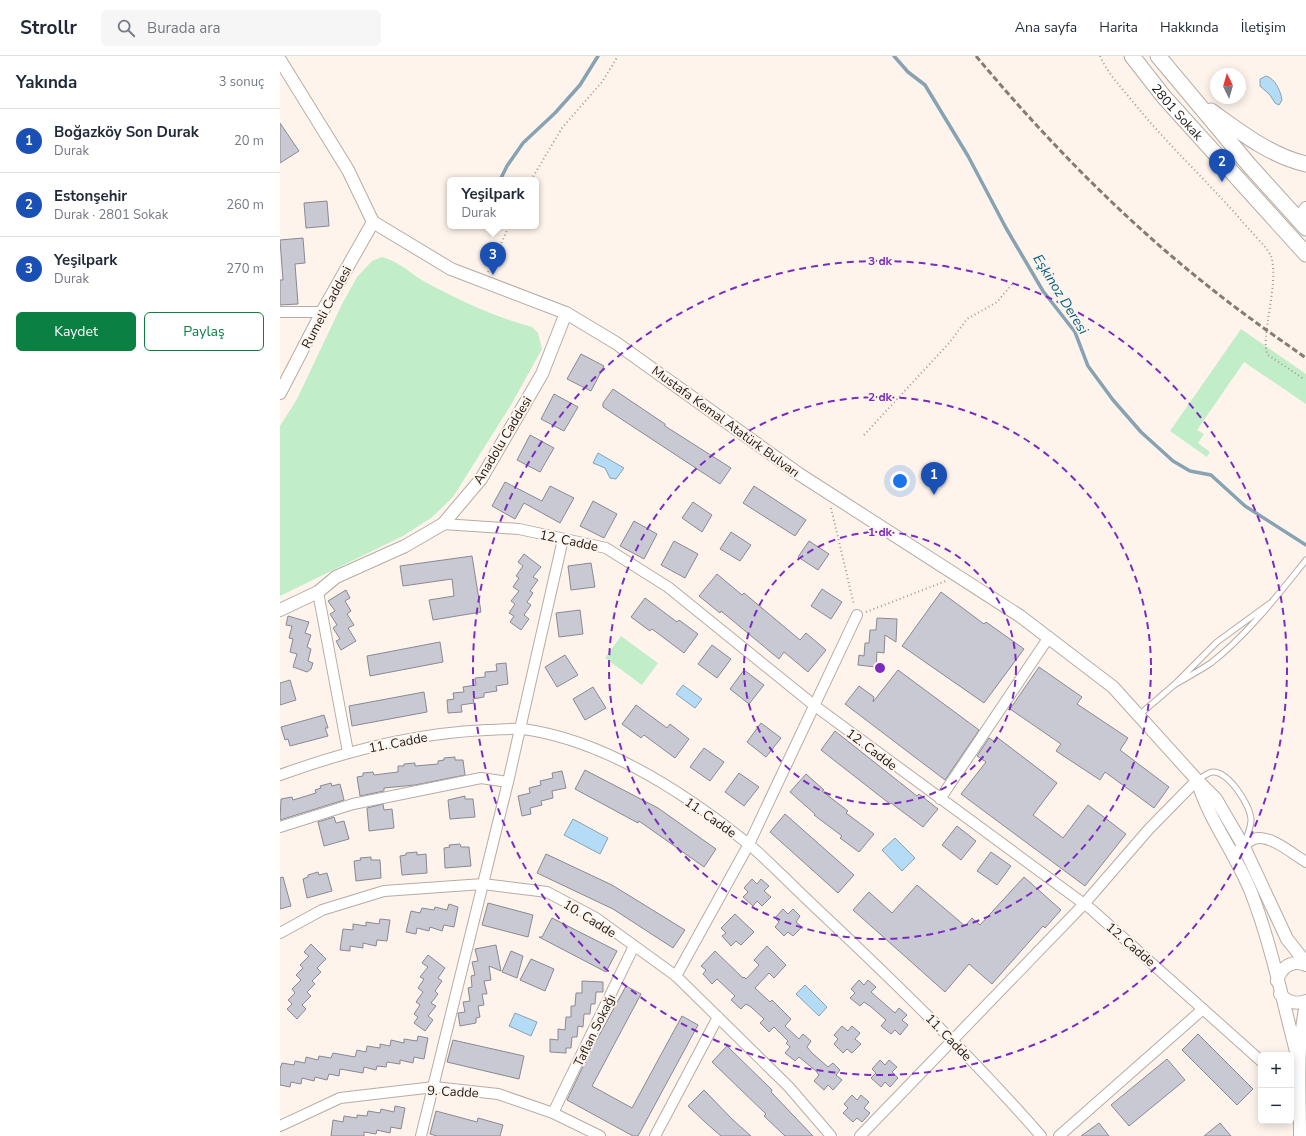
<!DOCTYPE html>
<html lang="tr">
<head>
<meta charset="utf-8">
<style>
  body { margin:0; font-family:"Nunito Sans",sans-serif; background:#f6f6f7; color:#1f2937 }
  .controls { position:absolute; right:12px; bottom:12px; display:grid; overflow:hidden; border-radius:6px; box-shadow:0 2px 10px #0003 }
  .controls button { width:36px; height:36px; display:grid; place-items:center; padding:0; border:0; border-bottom:1px solid #e0e1e3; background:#fff; color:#1f2937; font:20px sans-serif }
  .compass { position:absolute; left:930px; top:12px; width:36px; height:36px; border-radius:50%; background:#fff; box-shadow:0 2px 10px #0003; rotate:355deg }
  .you { position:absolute; left:620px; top:425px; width:14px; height:14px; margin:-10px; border:3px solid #fff; border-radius:50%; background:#1a73e8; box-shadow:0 0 0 6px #1a73e833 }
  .badge { display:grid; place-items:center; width:26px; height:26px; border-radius:50%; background:#0b8043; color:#fff; font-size:13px; font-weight:700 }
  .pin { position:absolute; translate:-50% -33px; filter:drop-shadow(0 1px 2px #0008) }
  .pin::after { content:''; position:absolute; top:21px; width:14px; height:12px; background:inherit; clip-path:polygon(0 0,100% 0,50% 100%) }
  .popup { position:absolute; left:167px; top:121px; width:92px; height:52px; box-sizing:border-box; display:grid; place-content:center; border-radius:6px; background:#fff; filter:drop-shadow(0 1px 3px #0005); font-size:13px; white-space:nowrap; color:#747a83 }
  .popup b { font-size:15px; color:#1f2937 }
  .popup::after { content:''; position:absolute; left:50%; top:100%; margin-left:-8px; border:8px solid transparent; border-top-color:#fff }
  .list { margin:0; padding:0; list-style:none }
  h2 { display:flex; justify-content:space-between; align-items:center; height:52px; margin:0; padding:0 16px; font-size:17px }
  h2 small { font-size:13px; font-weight:400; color:#747a83 }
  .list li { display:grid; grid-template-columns:26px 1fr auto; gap:12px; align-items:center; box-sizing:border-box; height:64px; padding:0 16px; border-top:1px solid #e0e1e3 }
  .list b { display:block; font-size:15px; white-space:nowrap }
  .list p { margin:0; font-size:13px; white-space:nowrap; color:#747a83 }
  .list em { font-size:13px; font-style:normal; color:#747a83 }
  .actions { display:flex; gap:8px; padding:12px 16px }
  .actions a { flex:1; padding:9px 0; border:1px solid #0b8043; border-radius:6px; text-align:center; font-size:14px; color:#0b8043 }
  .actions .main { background:#0b8043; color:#fff }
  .icon { flex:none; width:22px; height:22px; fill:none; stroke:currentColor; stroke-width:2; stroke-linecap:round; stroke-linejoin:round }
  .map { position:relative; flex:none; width:1026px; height:1080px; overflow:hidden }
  header { display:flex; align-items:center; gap:24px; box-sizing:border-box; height:56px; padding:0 20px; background:#fff; border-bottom:1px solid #e0e1e3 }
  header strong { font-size:19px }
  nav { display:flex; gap:22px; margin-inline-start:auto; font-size:14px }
  .search { width:280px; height:36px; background:#f6f6f7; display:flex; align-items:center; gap:10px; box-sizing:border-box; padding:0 14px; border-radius:6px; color:#747a83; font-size:15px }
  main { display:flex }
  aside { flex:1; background:#fff }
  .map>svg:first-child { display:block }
</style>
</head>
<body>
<header>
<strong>Strollr</strong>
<div class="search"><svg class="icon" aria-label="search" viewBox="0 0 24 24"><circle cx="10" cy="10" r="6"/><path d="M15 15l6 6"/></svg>Burada ara</div>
<nav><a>Ana sayfa</a><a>Harita</a><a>Hakkında</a><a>İletişim</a></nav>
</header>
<main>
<aside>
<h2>Yakında<small>3 sonuç</small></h2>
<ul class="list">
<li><span class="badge" style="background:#1a4fb4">1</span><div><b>Boğazköy Son Durak</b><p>Durak</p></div><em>20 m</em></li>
<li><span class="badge" style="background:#1a4fb4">2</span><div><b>Estonşehir</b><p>Durak · 2801 Sokak</p></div><em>260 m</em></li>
<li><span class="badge" style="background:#1a4fb4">3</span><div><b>Yeşilpark</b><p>Durak</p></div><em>270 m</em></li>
</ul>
<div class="actions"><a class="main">Kaydet</a><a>Paylaş</a></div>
</aside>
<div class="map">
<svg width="1026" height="1080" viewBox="0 0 1026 1080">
  <rect width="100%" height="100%" fill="#fef4ec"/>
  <g fill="#c1eec8">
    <path d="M 102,201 C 119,205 132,219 147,227 C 178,244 218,262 252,271 L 258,277 L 262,293 L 231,349 L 173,441 L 151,462 L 123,480 L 0,540 L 0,370 L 17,343 L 62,248 L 77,221 L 92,205 Z"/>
    <path d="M 961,273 L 1026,318 L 1026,348 L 964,306 L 917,374 L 924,378 L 918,387 L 930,396 L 927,401 L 890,375 Z"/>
    <path d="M 341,580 L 378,607 L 362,629 L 325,602 Z"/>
  </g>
  <g fill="#b4dcf6" stroke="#87a2b3">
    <path d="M 986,20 C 995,22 1001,36 1002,44 L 999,49 L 995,47 L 990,39 L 980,30 L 980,23 Z"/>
    <path d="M 318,397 L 344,412 L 336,423 L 330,422 L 325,412 L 313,407 Z"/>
    <path d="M 403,629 L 422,643 L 415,652 L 396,638 Z"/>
    <path d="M 293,763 L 328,782 L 320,798 L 284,779 Z"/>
    <path d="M 615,782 L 635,802 L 622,815 L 602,794 Z"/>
    <path d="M 525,929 L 547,951 L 539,960 L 516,938 Z"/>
    <path d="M 235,957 L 257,966 L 251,980 L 229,970 Z"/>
  </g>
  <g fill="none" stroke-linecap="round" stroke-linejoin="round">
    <g stroke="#87a2b3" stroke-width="3.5">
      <path d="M 614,0 L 628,16 L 645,29 L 688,100 L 726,172 L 763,235 L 795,276 L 808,310 L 833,344 L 861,376 L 893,405 L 910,415 L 931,419 L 965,450 L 1026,489"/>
      <path d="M 220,124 L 227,110 L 243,87 L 275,57 L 300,29 L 318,0"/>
    </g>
  </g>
  <g fill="#c8c9d3" stroke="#898994">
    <path d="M 0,67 L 19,95 L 0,107 Z"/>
    <path d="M 47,145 L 49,170 L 26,172 L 24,147 Z"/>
    <path d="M 23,182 L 25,207 L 15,208 L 18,248 L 0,249 L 0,224 L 3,224 L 0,184 Z"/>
    <path d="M 301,298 L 324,310 L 311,335 L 287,323 Z"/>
    <path d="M 333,333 L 385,368 L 385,370 L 451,412 L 440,428 L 323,351 L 323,347 Z"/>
    <path d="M 274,338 L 298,351 L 284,375 L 261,363 Z"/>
    <path d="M 250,379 L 274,392 L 260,416 L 237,404 Z"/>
    <path d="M 225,426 L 262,445 L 270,430 L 294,442 L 280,467 L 244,447 L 235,463 L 212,450 Z"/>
    <path d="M 474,430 L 526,464 L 515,480 L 463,447 Z"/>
    <path d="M 313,445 L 337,458 L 324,482 L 300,470 Z"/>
    <path d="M 413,446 L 432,459 L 422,476 L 402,462 Z"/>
    <path d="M 354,465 L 377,478 L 364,503 L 340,490 Z"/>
    <path d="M 451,476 L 471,489 L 460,505 L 440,493 Z"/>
    <path d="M 394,485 L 418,498 L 405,522 L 381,509 Z"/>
    <path d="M 529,485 L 549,498 L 538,514 L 518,501 Z"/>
    <path d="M 244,498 L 261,511 L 253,521 L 258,524 L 250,535 L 253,537 L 247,546 L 251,549 L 244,559 L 249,563 L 241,574 L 230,566 L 234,560 L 229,557 L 235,548 L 231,545 L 239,535 L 233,531 L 239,522 L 236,520 L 243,510 L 238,506 Z"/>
    <path d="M 192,500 L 201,556 L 153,564 L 149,544 L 174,540 L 172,523 L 123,530 L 120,510 Z"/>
    <path d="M 311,507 L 315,531 L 291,534 L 288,510 Z"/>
    <path d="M 437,518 L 462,539 L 464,537 L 520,584 L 526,577 L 546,594 L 528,616 L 504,596 L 499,603 L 441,555 L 440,557 L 419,540 Z"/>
    <path d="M 542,533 L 562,546 L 551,563 L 531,550 Z"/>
    <path d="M 66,534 L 70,542 L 65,545 L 71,555 L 67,558 L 74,569 L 68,572 L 76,585 L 61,594 L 56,585 L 60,583 L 53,572 L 57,569 L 50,558 L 55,555 L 48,545 Z"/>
    <path d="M 661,536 L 704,568 L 706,566 L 744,593 L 704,647 L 622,590 Z"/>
    <path d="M 365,542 L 397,566 L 399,564 L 418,578 L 404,597 L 372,573 L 370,575 L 351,561 Z"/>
    <path d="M 300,554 L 303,578 L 279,581 L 276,557 Z"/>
    <path d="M 8,560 L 29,566 L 25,577 L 31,579 L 27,591 L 31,593 L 28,605 L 33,607 L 31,613 L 27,616 L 13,611 L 17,598 L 10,596 L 13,583 L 9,582 L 12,570 L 6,569 Z"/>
    <path d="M 597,562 L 617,563 L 616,586 L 605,579 L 604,597 L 597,596 L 596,611 L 578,609 L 579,599 L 584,600 L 585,587 L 589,587 L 590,574 L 596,574 Z"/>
    <path d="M 160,586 L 163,606 L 90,620 L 87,600 Z"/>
    <path d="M 432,589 L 451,603 L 437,622 L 418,608 Z"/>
    <path d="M 285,599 L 298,619 L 277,631 L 265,611 Z"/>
    <path d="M 226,607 L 228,628 L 216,630 L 217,635 L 204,637 L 204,641 L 193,643 L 194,647 L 181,649 L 182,656 L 168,657 L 167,644 L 174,643 L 173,637 L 184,636 L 183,631 L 196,629 L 195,622 L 205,621 L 205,616 L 217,615 L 216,608 Z"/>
    <path d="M 759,611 L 802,641 L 797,648 L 848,682 L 840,694 L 889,731 L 874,752 L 825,716 L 820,724 L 776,695 L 781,688 L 730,653 Z"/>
    <path d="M 464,614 L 484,629 L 469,648 L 450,633 Z"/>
    <path d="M 618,614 L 699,674 L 665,724 L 565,648 L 579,630 L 594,641 L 593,646 Z"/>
    <path d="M 10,624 L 16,644 L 0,649 L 0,627 Z"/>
    <path d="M 313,631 L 326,652 L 305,664 L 293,643 Z"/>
    <path d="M 144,636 L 147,656 L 72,670 L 69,650 Z"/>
    <path d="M 356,649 L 387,672 L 390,668 L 409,683 L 395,702 L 364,679 L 361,682 L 342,668 Z"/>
    <path d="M 44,659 L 48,672 L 45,672 L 48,680 L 10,690 L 8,683 L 5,684 L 1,671 Z"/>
    <path d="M 481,667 L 501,682 L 486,701 L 467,686 Z"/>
    <path d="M 555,675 L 637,740 L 639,738 L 658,753 L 643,771 L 611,747 L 610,748 L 541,694 Z"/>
    <path d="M 709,682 L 715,686 L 718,682 L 777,727 L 753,759 L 783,782 L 808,749 L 846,778 L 805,830 L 681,738 L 706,706 L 697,700 Z"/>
    <path d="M 424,692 L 444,706 L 430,725 L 410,711 Z"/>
    <path d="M 175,701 L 175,704 L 183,704 L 185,719 L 135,729 L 104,732 L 104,735 L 80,740 L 77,721 L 83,720 L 83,717 L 93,716 L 94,719 L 118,716 L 118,710 L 124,710 L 124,708 L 135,707 L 135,710 L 158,708 L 158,705 L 164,704 L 164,702 Z"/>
    <path d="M 305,714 L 378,752 L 436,793 L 424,811 L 359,765 L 358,767 L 295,733 Z"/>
    <path d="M 282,715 L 286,732 L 272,735 L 273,742 L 261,745 L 262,749 L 250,752 L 251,758 L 242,760 L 238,740 L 250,737 L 249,732 L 261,729 L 260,725 L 273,722 L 272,717 Z"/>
    <path d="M 459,717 L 479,731 L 464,750 L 445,736 Z"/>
    <path d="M 526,718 L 544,734 L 542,735 L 568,755 L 566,757 L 594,778 L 579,796 L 560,782 L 562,780 L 534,759 L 535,758 L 510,736 Z"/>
    <path d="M 51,727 L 52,730 L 60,728 L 64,744 L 0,764 L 1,743 L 12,741 L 13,744 L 36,737 L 35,734 L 41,732 L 40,730 Z"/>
    <path d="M 185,740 L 185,743 L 193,743 L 195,761 L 170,763 L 168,744 Z"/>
    <path d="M 103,748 L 104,754 L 112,753 L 114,772 L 89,775 L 87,752 Z"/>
    <path d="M 505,758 L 574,819 L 558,837 L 490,776 Z"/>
    <path d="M 54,761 L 56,767 L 64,765 L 69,783 L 44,790 L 38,766 Z"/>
    <path d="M 677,770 L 696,785 L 681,804 L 662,789 Z"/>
    <path d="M 180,788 L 181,791 L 189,791 L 191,810 L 165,812 L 164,792 L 170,791 L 169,789 Z"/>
    <path d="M 137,796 L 137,799 L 146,798 L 147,817 L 122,819 L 120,800 L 126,799 L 126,797 Z"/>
    <path d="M 711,796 L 731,810 L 717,829 L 697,815 Z"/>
    <path d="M 266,798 L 332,829 L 405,874 L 393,892 L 333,853 L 257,817 Z"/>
    <path d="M 91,801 L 91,804 L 100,804 L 101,822 L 76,825 L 74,805 L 81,804 L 80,802 Z"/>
    <path d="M 38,816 L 39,819 L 47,817 L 52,835 L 27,842 L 23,823 L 28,821 L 28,819 Z"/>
    <path d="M 3,821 L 11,850 L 0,853 L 0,822 Z"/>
    <path d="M 744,821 L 781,854 L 765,872 L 763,870 L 712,928 L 689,908 L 665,936 L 573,854 L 589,836 L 612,857 L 637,829 L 685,870 L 692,862 L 700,869 Z"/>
    <path d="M 472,823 L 477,828 L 481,823 L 489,830 L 484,835 L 491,841 L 482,850 L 477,845 L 473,850 L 463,841 L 468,836 L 464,832 Z"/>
    <path d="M 208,847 L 253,859 L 248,881 L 202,869 Z"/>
    <path d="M 169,848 L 178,851 L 174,871 L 164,869 L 162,875 L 150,871 L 149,875 L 137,872 L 136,878 L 126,876 L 131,855 L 140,857 L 142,852 L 154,854 L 155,851 L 167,854 Z"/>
    <path d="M 503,853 L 508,858 L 513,853 L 520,860 L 516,866 L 522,871 L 513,880 L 508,876 L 504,880 L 495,871 L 499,866 L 495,862 Z"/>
    <path d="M 455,858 L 474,876 L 461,889 L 456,885 L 451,890 L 442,880 L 446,877 L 441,872 Z"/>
    <path d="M 272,862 L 337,895 L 326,916 L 259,881 L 262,881 Z"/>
    <path d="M 100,863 L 110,864 L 107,885 L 97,884 L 96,890 L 83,887 L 83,892 L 70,890 L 70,895 L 60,894 L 63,873 L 73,874 L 73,868 L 86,870 L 86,866 L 99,868 Z"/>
    <path d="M 31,888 L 46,903 L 37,912 L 41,916 L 32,925 L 35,928 L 27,936 L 31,940 L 22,949 L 26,953 L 17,963 L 7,953 L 12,948 L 8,944 L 15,937 L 12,933 L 21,924 L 16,919 L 23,912 L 20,909 L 29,900 L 24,896 Z"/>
    <path d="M 216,889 L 221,915 L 209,910 L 211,924 L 204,925 L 207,938 L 202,938 L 204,949 L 198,950 L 200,961 L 196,962 L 196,967 L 180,970 L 178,957 L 185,956 L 183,946 L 190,945 L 188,932 L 192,931 L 191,920 L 195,919 L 192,906 L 198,905 L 195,893 Z"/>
    <path d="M 487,890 L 506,909 L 494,922 L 489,917 L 475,932 L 490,946 L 492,944 L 511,963 L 505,970 L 519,983 L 523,978 L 531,985 L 527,991 L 532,997 L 548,1011 L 553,1007 L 560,1014 L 556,1019 L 562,1024 L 553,1034 L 548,1029 L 544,1034 L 534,1025 L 539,1019 L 536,1015 L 519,1001 L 515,1005 L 505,997 L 510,991 L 506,987 L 508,985 L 494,971 L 489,976 L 480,967 L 484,963 L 471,951 L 466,948 L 461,953 L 451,944 L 455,940 L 437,923 L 432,928 L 423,918 L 426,914 L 421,910 L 435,895 L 463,922 L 464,921 L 466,923 L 479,909 L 474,904 Z"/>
    <path d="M 231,895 L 243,900 L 237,922 L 222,916 Z"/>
    <path d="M 148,899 L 165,912 L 158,922 L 162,925 L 155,935 L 158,938 L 151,947 L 156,950 L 148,960 L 153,964 L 145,975 L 134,967 L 138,961 L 134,958 L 140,949 L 136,946 L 143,936 L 138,932 L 144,923 L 140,921 L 148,911 L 142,907 Z"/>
    <path d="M 251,903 L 274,913 L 265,935 L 240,924 Z"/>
    <path d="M 579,924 L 584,929 L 588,924 L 596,931 L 591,936 L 615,957 L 619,952 L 627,959 L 622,964 L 628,969 L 620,979 L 615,974 L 611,978 L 601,970 L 606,964 L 590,950 L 584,946 L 580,950 L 570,942 L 575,937 L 571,933 Z"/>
    <path d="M 302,925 L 323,926 L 323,936 L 316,936 L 315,948 L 311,948 L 310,958 L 304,958 L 303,971 L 298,970 L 297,981 L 292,981 L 291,992 L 286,992 L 286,997 L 270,996 L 270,983 L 278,984 L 278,973 L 285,974 L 286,961 L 291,961 L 291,950 L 295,950 L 296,937 L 302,937 Z"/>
    <path d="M 346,930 L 361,938 L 312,1030 L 352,1052 L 402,960 L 418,969 L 358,1080 L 353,1080 L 287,1044 L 309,998 Z"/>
    <path d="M 562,970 L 568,975 L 572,970 L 580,977 L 575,983 L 581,988 L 572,997 L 567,993 L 563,997 L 554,988 L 558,983 L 554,979 Z"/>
    <path d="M 918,978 L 973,1033 L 957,1049 L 902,994 Z"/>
    <path d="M 138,980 L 148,982 L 144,1003 L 134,1001 L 133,1007 L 120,1004 L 120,1008 L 107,1006 L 106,1011 L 97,1010 L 96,1014 L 84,1011 L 83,1017 L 60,1013 L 59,1020 L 49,1018 L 47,1024 L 35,1021 L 34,1025 L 22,1022 L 21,1028 L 11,1026 L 10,1031 L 0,1029 L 0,1013 L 2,1007 L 14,1009 L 15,1005 L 25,1007 L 26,1001 L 38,1004 L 39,1000 L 51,1002 L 53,997 L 75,1001 L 77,994 L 86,996 L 87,990 L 100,992 L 100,988 L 110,990 L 111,984 L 124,987 L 124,983 L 137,985 Z"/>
    <path d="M 173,984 L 244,1000 L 239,1023 L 167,1006 Z"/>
    <path d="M 447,990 L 492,1034 L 491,1036 L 533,1080 L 505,1080 L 484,1060 L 486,1058 L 432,1006 Z"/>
    <path d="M 887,1003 L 905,1024 L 849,1070 L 831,1049 Z"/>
    <path d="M 600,1004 L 605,1009 L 609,1004 L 617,1011 L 612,1016 L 618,1022 L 610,1031 L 605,1026 L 601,1031 L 591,1022 L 596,1017 L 592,1013 Z"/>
    <path d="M 424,1034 L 453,1064 L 471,1080 L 441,1080 L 426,1067 L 408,1050 Z"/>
    <path d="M 572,1039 L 577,1044 L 581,1039 L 589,1046 L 584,1052 L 590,1057 L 582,1066 L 577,1062 L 573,1066 L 563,1057 L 568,1052 L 564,1048 Z"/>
    <path d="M 115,1050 L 125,1052 L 121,1073 L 111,1071 L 110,1077 L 97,1074 L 96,1078 L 84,1076 L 84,1080 L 51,1080 L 53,1064 L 63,1066 L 64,1060 L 77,1062 L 77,1059 L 87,1060 L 88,1055 L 100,1057 L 101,1053 L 114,1056 Z"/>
    <path d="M 156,1055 L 197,1066 L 198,1062 L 223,1069 L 220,1080 L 157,1080 L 150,1078 Z"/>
    <path d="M 819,1067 L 829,1080 L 801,1080 Z"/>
    <path d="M 940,1067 L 951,1080 L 924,1080 Z"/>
  </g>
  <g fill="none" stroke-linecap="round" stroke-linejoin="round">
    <defs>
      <g id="service">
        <path d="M 989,548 L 937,586 L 894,629 C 906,622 919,615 931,607 C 968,578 997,540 1026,504"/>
        <path d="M 859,659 L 894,629"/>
        <path d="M 917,724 C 922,722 928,716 933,716 C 949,716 971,750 971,764 C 971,772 966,781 965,788"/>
      </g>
      <g id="minor">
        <path d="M 0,256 L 42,256"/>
        <path d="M 163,468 L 239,473 L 326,492 L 388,531 L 535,650 L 811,853 L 981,1005"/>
        <path d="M 38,536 L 68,696"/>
        <path d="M 0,719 C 66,695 136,677 206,674 C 218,674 231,672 243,673 C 323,684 405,737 467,787 C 480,797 492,810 504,821 C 527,844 551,866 574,888 C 639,950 702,1012 761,1080"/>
        <path d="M 660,743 L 769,581"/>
        <path d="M 0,771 L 73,748 L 201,722 L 228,726"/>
        <path d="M 953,798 C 960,793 967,786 974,783 C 989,777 1014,799 1026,806"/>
        <path d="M 0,877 L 42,854 L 104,835 L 203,828 L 267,836 L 316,862 L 396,920 L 509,1031 L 551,1080"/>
        <path d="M 396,920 L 469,788 L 577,559"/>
        <path d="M 273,1057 L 354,890"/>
        <path d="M 0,1070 L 60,1042 L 154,1031 L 218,1038 L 273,1057 L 320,1080"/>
        <path d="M 141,1080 L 228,726 L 283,483"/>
        <path d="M 375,1080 L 438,961"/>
        <path d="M 580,1080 L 804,848 L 869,773 L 917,724"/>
        <path d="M 779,1080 L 923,953"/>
      </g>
      <g id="tertiary">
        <path d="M 0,4 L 68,114 L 93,166 L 171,213 L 286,257 L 336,287 L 519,418 L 740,560 L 833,631 L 917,724 L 936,743 L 964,791 L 1007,883 L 1026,907"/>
        <path d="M 1018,163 L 1026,152"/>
        <path d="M 0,337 L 42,256 L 93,166"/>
        <path d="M 0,554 L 38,536 L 56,521 L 125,490 L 163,468 L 201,423 L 262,318 L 286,257"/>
        <path d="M 918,727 C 930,766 956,798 971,836 C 992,890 1003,947 1018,1003"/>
        <path d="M 997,925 C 1001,911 1012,903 1026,909"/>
        <path d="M 1000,938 C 1007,946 1015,949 1026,945"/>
        <path d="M 1020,1080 C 1020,1034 1016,994 1026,949"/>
      </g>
      <g id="primary">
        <path id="s1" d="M 852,0 L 884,41 L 1026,198"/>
        <path d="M 878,0 L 970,110 L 1026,172"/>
        <path d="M 931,55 C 960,76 991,100 1026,108"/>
      </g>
    </defs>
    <use href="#service" stroke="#b6aca5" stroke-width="7"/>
    <use href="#minor" stroke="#b6aca5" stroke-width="12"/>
    <use href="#tertiary" stroke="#b6aca5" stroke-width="14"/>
    <use href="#primary" stroke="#b6aca5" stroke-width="17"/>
    <g stroke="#a19a94" stroke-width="2" stroke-dasharray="1 3" stroke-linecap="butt">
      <path d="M 820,0 C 828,18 841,31 853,46 C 887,88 927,125 962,165 C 969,174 987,191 991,200 C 1000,226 979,285 988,299 L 1024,323"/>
      <path d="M 251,124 L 282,72 L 322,26 L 338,0"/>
      <path d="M 208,216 L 229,170"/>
      <path d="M 584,379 L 670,286 L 687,263 L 717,246 L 734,226"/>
      <path d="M 551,452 L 574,549"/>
      <path d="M 586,556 L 666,525"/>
    </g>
    <use href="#service" stroke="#fff" stroke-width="5"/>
    <use href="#minor" stroke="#fff" stroke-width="10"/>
    <use href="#tertiary" stroke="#fff" stroke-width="12"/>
    <use href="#primary" stroke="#fff" stroke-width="15"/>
    <path stroke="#837d77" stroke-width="3" stroke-dasharray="6 3" stroke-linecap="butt" d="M 696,0 C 767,85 845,165 933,234 C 963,258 995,280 1026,302"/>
  </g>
  <g fill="none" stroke="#7b2cbf" stroke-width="2" stroke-dasharray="7 5">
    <circle cx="600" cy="612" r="136"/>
    <circle cx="600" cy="612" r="271"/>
    <circle cx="600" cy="612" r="407"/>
  </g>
  <g text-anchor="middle" stroke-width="4" stroke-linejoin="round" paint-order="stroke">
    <g font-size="13" fill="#1d1a17" stroke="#fef4ec">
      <text dy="5" stroke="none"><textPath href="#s1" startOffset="72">2801 Sokak</textPath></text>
      <text transform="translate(46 251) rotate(-62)" y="5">Rumeli Caddesi</text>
      <text transform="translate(446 365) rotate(36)" y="5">Mustafa Kemal Atatürk Bulvarı</text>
      <text transform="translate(222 384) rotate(-59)" y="5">Anadolu Caddesi</text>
      <text transform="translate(289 484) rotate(12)" y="5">12. Cadde</text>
      <text transform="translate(118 686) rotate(-11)" y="5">11. Cadde</text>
      <text transform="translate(592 693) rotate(37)" y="5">12. Cadde</text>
      <text transform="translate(431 761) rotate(35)" y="5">11. Cadde</text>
      <text transform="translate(310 862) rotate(32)" y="5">10. Cadde</text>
      <text transform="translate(851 888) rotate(41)" y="5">12. Cadde</text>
      <text transform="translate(314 974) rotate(-64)" y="5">Taflan Sokağı</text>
      <text transform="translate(669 981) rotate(46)" y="5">11. Cadde</text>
      <text transform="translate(173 1035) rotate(3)" y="5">9. Cadde</text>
    </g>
    <g font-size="14" font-style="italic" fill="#025c84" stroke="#fef4ec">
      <text transform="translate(781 238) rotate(58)" y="5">Eşkinoz Deresi</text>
    </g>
  </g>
  <circle cx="600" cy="612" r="6" fill="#7b2cbf" stroke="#fef4ec" stroke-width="2"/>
  <g font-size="12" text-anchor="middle" font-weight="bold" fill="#7b2cbf" stroke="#fef4ec" stroke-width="4" stroke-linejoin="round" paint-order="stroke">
    <text x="600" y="209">3 dk</text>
    <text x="600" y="345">2 dk</text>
    <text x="600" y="480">1 dk</text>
  </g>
</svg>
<div class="controls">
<button>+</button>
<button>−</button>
</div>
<svg class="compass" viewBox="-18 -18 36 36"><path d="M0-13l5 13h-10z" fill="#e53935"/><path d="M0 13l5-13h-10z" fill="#747a83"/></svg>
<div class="you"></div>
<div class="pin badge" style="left:654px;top:439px;background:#1a4fb4">1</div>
<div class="pin badge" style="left:942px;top:126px;background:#1a4fb4">2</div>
<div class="pin badge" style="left:213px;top:219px;background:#1a4fb4">3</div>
<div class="popup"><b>Yeşilpark</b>Durak</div>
</div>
</main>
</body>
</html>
